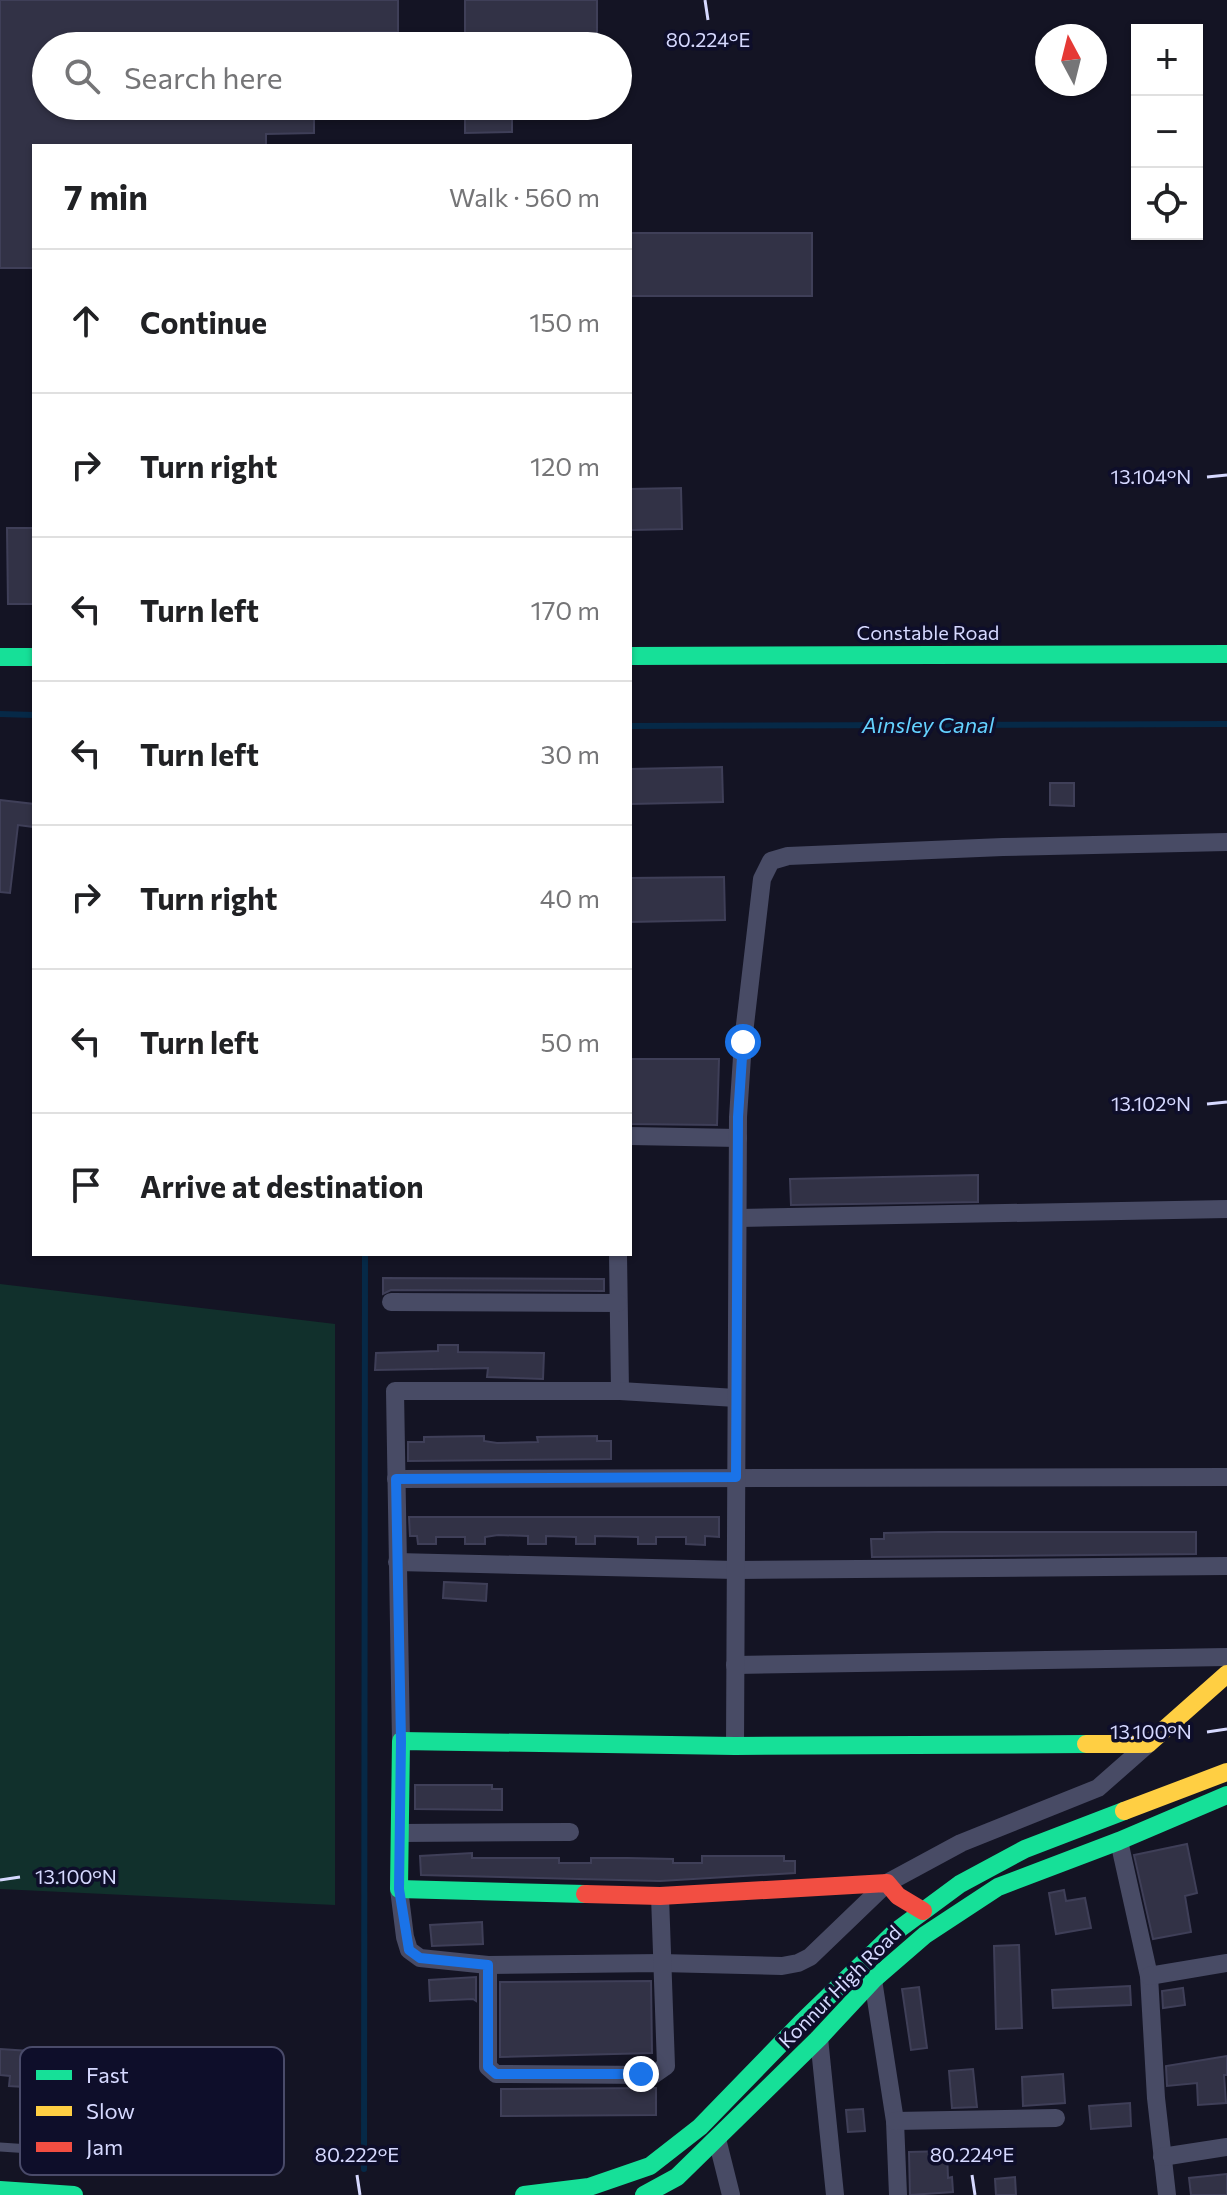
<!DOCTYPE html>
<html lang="en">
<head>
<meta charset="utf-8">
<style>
  body { margin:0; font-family:Commissioner,sans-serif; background:#f2f2f2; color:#202124 }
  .controls { position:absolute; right:24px; top:24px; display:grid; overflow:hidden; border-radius:0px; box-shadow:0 2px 6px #0004 }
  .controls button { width:72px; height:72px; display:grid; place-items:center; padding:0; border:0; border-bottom:2px solid #e0e0e0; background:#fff; color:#202124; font:40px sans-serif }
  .compass { position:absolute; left:1035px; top:24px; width:72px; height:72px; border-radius:50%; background:#fff; box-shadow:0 2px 6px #0004; rotate:353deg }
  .stop { position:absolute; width:24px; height:24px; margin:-18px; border:6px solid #1a73e8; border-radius:50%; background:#fff }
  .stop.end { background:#1a73e8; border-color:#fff; box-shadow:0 2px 8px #0008 }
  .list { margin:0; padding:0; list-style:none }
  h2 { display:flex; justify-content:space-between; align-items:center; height:104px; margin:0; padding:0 32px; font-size:34px }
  h2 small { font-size:26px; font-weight:400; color:#757577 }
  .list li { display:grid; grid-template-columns:52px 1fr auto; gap:24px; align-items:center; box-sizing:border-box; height:144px; padding:0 32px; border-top:2px solid #e0e0e0 }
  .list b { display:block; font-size:30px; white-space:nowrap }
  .list em { font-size:26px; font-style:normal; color:#757577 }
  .icon { flex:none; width:44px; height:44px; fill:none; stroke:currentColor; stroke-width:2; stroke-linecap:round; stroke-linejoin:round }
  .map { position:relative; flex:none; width:1227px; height:2195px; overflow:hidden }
  .search { position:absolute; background:#fff; box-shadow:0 2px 6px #0004; left:32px; top:32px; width:600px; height:88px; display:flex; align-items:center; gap:20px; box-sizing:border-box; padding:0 28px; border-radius:44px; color:#757577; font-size:30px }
  .panel { position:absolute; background:#fff; box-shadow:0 2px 6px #0004; left:32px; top:144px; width:600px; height:1112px; border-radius:0px }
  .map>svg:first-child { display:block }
</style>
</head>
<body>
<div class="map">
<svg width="1227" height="2195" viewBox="0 0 1227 2195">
  <rect width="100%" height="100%" fill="#141424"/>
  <path fill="#11302c" d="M 0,1284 L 335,1324 L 335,1905 L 0,1889 Z"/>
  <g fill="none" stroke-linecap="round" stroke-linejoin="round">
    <g stroke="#062947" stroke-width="6">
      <path d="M 0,714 L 34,715"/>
      <path d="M 630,726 L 1227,724"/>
      <path d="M 364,2169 L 365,1254"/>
    </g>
  </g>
  <g fill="#323246" stroke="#3f3f58" stroke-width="2">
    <path d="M 0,0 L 398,0 L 398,32 L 313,33 L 313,46 L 46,46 L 46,106 L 314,106 L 314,133 L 266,134 L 266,146 L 34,146 L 34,268 L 0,268 Z"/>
    <rect x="465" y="0" width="132" height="46"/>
    <path d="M 465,106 L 512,106 L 512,132 L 465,133 Z"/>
    <rect x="630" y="233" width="182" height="63"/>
    <path d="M 681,488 L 682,529 L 630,530 L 630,489 Z"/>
    <path d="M 7,528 L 34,528 L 34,604 L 8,604 Z"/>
    <path d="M 722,767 L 723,802 L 630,804 L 630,769 Z"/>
    <path d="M 1050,783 L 1074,783 L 1074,806 L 1050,805 Z"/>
    <path d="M 0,800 L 34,804 L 34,827 L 18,825 L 10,893 L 0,892 Z"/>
    <path d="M 724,877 L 725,920 L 630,922 L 630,878 Z"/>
    <path d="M 630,1059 L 719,1059 L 717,1125 L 630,1124 Z"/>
    <path d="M 978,1175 L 978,1202 L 791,1205 L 790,1179 Z"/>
    <path d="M 383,1278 L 604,1279 L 604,1291 L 391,1290 L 383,1294 Z"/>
    <path d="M 438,1345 L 458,1345 L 458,1352 L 544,1353 L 543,1379 L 487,1377 L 488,1368 L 375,1370 L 376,1353 L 438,1351 Z"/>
    <path d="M 484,1436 L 484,1441 L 497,1443 L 538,1442 L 537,1437 L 597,1436 L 597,1441 L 611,1441 L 611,1459 L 408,1461 L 408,1442 L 424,1442 L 424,1437 Z"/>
    <path d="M 409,1517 L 719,1517 L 719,1537 L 705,1536 L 705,1545 L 686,1544 L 686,1537 L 656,1537 L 656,1544 L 638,1544 L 638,1537 L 595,1536 L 595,1544 L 576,1544 L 576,1537 L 546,1536 L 546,1544 L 528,1544 L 528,1536 L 498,1535 L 485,1537 L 485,1544 L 465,1544 L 465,1537 L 436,1537 L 436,1544 L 418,1544 L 417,1536 L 410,1536 Z"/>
    <path d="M 938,1532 L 1196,1532 L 1196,1554 L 872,1557 L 871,1539 L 884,1539 L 884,1533 Z"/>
    <path d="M 444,1582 L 487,1584 L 486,1601 L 443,1598 Z"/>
    <path d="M 415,1785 L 492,1785 L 492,1789 L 502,1789 L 502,1810 L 415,1809 Z"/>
    <path d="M 1187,1844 L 1197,1893 L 1185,1896 L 1191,1932 L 1153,1939 L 1134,1855 Z"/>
    <path d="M 472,1853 L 472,1858 L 559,1858 L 559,1863 L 591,1863 L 591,1858 L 628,1858 L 673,1859 L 673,1863 L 702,1863 L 702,1856 L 784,1856 L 784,1861 L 795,1861 L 795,1873 L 660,1881 L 421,1875 L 420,1856 Z"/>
    <path d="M 1064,1890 L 1066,1901 L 1085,1898 L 1091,1928 L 1056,1934 L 1049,1893 Z"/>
    <path d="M 482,1922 L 483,1944 L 432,1946 L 430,1925 Z"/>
    <path d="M 1019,1945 L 1022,2028 L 996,2029 L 994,1946 Z"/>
    <path d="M 476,1977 L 476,2001 L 473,1999 L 430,2001 L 429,1980 Z"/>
    <path d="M 651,1981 L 652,2053 L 500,2057 L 500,1982 Z"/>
    <path d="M 1130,1986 L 1131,2005 L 1053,2008 L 1052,1990 Z"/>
    <path d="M 919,1987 L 927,2048 L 911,2050 L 902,1989 Z"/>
    <path d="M 1183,1988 L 1185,2005 L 1163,2008 L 1162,1991 Z"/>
    <path d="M 0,2049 L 45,2052 L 41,2088 L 9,2086 L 10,2076 L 0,2075 Z"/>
    <path d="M 1227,2056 L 1227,2075 L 1224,2075 L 1226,2103 L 1198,2105 L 1197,2083 L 1167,2086 L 1166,2066 Z"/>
    <path d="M 973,2069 L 977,2107 L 952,2108 L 949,2071 Z"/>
    <path d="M 1063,2074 L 1065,2103 L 1023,2106 L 1022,2077 Z"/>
    <path d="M 656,2088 L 656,2115 L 501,2116 L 501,2089 Z"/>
    <path d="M 1130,2103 L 1131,2126 L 1091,2129 L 1089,2106 Z"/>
    <path d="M 863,2109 L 865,2131 L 848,2132 L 846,2110 Z"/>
    <path d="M 947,2151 L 948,2178 L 952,2177 L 953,2192 L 910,2195 L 909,2152 Z"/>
    <path d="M 1227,2174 L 1227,2195 L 1191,2195 L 1189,2178 Z"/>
    <path d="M 1015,2177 L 1016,2195 L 996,2195 L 995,2179 Z"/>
  </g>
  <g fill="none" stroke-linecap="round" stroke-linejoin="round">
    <path stroke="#484b65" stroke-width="9" d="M 0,2147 L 45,2150 L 51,2057"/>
    <g stroke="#484b65" stroke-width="18">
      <path d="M 630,1136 L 738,1138"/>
      <path d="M 739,1218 L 1227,1209"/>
      <path d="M 618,1254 L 620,1391"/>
      <path d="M 391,1302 L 618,1303"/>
      <path d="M 396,1479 L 1227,1477"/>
      <path d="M 397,1562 L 735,1570 L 1227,1566"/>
      <path d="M 735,1665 L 1227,1657"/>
      <path d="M 401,1741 L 395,1391 L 620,1391 L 736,1398"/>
      <path d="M 735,1746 L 738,1117 L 743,1042 L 762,879 L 771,861 L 788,856 L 1003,847 L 1227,842"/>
      <path d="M 400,1833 L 570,1832"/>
      <path d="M 1119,1841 L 1149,1976 L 1156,2098 L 1167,2195"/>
      <path d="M 399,1889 L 405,1937 L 409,1950 L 420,1958 L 488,1965 L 661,1963 L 782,1966 L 798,1963 L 810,1957 L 887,1883 L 961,1843 L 1098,1788 L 1148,1744"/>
      <path d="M 488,1965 L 488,2067 L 496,2074 L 653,2075 L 666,2066 L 660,1896"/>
      <path d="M 1149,1976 L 1227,1963"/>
      <path d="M 873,1980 L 895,2121 L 898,2195"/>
      <path d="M 819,2038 L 835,2195"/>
      <path d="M 895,2121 L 1056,2118"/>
      <path d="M 717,2139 L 731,2195"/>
      <path d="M 1162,2157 L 1227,2147"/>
    </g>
    <g stroke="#16e098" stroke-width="18">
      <path d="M 630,656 L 1227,654"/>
      <path d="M 0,657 L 34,657"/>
      <path d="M 585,1894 L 399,1889 L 401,1741 L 735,1746 L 1086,1744"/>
      <path d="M 0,2190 L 74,2195"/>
      <path d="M 524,2195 L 589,2187 L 650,2166 L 700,2127 L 801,2023 L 895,1932 L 960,1884 L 1025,1849 L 1124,1811"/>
      <path d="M 644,2195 L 677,2177 L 819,2038 L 873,1980 L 925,1935 L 998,1887 L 1119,1841 L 1227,1795"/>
    </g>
    <g stroke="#ffcf43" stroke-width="18">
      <path d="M 1086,1744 L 1148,1744 L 1227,1674"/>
      <path d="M 1124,1811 L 1227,1772"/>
    </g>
    <path stroke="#f24e42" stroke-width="18" d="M 585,1894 L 660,1896 L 887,1883 L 898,1896 L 923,1911"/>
  </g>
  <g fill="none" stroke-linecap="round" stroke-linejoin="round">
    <path stroke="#1a73e8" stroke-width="10" d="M 641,2074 L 496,2074 L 488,2067 L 488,1965 L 420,1958 L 409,1950 L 399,1889 L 401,1741 L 396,1479 L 736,1477 L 738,1117 L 743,1042"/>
  </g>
  <path fill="none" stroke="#d6d9ff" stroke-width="3" d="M 705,0 L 708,20M 1207,477 L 1227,475M 1207,1104 L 1227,1102M 1207,1732 L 1227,1729M 0,1880 L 20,1877M 357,2175 L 360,2195M 972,2175 L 975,2195"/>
  <g text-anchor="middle" stroke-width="7" stroke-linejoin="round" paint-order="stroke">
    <g font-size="20" fill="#d6d9ff" stroke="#0e0e2a">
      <text x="928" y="640">Constable Road</text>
      <text transform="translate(840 1987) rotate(-45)" y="7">Konnur High Road</text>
    </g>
    <g font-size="22" font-style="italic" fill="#64d2ff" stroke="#0e0e2a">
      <text x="928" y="733">Ainsley Canal</text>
    </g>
  </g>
  <rect x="20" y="2047" width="264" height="128" rx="12" fill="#0e0e2a" stroke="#4a4b6a" stroke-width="2"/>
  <rect x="36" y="2070" width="36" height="10" fill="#16e098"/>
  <rect x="36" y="2106" width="36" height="10" fill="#ffcf43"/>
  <rect x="36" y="2142" width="36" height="10" fill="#f24e42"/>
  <g font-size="22" fill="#d6d9ff">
    <text x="86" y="2083">Fast</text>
    <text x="86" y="2119">Slow</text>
    <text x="86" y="2155">Jam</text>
  </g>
  <g font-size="20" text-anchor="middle" fill="#d6d9ff" stroke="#0e0e2a" stroke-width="7" stroke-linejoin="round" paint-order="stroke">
    <text x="708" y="47">80.224°E</text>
    <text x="1151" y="484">13.104°N</text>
    <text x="1151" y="1111">13.102°N</text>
    <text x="1151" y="1739">13.100°N</text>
    <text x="76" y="1884">13.100°N</text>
    <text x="357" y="2162">80.222°E</text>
    <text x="972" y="2162">80.224°E</text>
  </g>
</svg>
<div class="controls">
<button>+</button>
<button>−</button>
<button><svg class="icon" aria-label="locate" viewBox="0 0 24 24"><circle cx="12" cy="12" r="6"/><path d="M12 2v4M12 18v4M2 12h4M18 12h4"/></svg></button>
</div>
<svg class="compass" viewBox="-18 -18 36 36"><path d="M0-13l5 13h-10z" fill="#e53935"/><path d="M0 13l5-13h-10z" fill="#757577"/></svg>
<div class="stop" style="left:743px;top:1042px"></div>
<div class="stop end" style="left:641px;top:2074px"></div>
<div class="search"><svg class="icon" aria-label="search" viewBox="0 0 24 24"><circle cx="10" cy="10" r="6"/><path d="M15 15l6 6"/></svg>Search here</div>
<section class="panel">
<h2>7 min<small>Walk · 560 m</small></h2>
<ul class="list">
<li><svg class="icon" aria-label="ahead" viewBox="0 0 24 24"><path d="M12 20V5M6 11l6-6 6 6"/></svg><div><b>Continue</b></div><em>150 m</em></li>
<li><svg class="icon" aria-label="right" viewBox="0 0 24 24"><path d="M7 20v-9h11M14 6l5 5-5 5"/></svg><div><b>Turn right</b></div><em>120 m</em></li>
<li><svg class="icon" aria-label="left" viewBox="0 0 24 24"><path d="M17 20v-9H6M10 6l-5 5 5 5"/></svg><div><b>Turn left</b></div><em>170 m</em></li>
<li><svg class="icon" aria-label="left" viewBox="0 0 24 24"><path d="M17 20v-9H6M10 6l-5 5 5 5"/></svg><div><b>Turn left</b></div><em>30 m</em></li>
<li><svg class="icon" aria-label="right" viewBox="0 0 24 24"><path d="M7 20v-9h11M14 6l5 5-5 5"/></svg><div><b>Turn right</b></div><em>40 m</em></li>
<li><svg class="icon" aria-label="left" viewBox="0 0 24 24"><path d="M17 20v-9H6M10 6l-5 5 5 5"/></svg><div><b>Turn left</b></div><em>50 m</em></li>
<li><svg class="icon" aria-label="arrive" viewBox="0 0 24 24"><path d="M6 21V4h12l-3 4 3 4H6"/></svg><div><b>Arrive at destination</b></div></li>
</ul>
</section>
</div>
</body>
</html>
